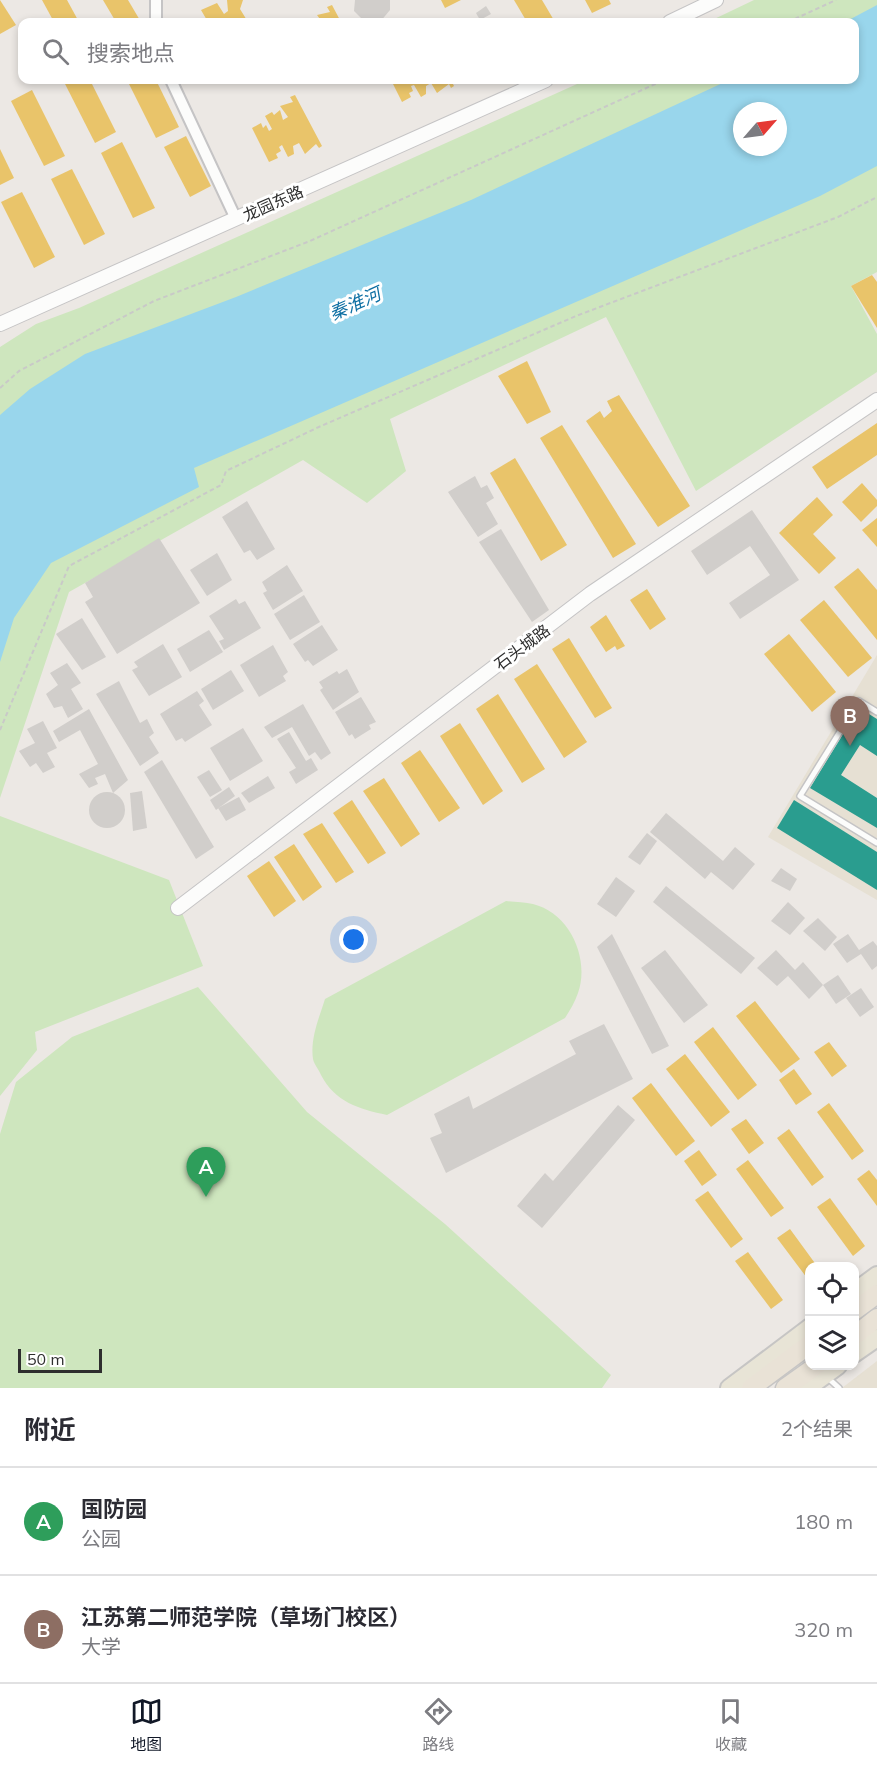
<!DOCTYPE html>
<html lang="zh">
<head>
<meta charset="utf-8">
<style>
  body { margin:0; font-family:Mulish,"Noto Sans SC",sans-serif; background:#f7f7f7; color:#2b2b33 }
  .controls { position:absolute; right:18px; bottom:18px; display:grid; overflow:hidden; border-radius:12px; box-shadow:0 3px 9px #0003 }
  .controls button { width:54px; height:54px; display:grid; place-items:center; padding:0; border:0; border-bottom:2px solid #e1e1e2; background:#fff; color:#2b2b33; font:30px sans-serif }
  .compass { position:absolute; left:733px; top:102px; width:54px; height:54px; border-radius:50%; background:#fff; box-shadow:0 3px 9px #0003; rotate:62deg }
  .scale { position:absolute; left:18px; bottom:15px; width:84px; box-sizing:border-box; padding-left:6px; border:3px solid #2e2e2e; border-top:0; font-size:16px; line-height:21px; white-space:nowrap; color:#2e2e2e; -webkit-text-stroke:4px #fff; paint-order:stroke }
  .you { position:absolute; left:354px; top:940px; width:21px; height:21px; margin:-15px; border:4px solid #fff; border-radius:50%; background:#1a73e8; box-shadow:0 0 0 9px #1a73e833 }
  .badge { display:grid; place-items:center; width:39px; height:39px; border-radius:50%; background:#111827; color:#fff; font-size:20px; font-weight:700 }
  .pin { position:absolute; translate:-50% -50px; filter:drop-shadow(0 2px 3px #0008) }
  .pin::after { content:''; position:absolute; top:32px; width:21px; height:18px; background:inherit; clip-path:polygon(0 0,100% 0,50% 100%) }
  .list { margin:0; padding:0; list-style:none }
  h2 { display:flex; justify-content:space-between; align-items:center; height:78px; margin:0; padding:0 24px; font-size:26px }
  h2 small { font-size:20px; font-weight:400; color:#7c7c81 }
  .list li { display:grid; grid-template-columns:39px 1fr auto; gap:18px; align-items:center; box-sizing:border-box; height:108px; padding:0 24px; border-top:2px solid #e1e1e2 }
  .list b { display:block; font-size:22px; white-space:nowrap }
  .list p { margin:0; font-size:20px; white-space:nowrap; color:#7c7c81 }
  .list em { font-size:20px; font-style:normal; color:#7c7c81 }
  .icon { flex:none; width:33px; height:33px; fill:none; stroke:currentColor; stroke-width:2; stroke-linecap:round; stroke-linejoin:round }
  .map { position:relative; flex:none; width:877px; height:1388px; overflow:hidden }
  .search { position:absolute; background:#fff; box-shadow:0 3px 9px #0003; left:18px; right:18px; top:18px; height:66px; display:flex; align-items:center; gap:15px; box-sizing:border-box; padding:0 21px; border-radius:12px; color:#7c7c81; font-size:22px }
  .sheet { height:294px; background:#fff }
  nav { display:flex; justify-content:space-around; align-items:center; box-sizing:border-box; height:84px; border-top:2px solid #e1e1e2; background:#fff; font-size:16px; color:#7c7c81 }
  nav a { display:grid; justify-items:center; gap:3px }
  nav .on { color:#111827 }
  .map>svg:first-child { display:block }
</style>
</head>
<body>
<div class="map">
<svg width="877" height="1388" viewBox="0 0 877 1388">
  <rect width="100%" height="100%" fill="#ece8e4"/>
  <g fill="#e6e0d3">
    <path d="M 877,655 L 877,900 L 768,837 Z"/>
    <path d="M 877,1361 L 877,1388 L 842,1388 Z"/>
  </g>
  <g fill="#cee6be" fill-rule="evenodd">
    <path d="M 754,0 L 877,0 L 877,272 L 851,286 L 877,334 L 877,372 L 696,491 L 606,317 L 390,419 L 406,471 L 367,503 L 303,460 L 69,592 L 0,798 L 0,347 L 36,324 L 79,308 L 586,80 L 854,80 L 854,22 L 708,22 ZM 742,111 L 778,111 L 778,147 L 742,147 Z"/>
    <path d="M 0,816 L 169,880 L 203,966 L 35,1032 L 37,1050 L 0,1096 Z"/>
    <path d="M 506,901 C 515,902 525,902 533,904 C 570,913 590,959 578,993 C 575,1002 570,1010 565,1018 L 387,1115 C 359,1109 335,1102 321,1075 C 319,1070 314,1064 313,1059 C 310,1039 319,1018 325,999 Z"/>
    <path d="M 198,987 L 307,1112 L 445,1224 L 611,1375 L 602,1388 L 0,1388 L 0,1134 L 16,1082 L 72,1037 Z"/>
  </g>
  <path fill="#99d6ec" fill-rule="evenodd" d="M 877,5 L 877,166 L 820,196 L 194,468 L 199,487 L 51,563 L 14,618 L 0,662 L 0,415 L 30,389 L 85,354 L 236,297 L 471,200 L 729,80 L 854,80 L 854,22 L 845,22 ZM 742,111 L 778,111 L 778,147 L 742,147 Z"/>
  <g fill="#e9c46a">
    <path d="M 0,0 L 16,25 L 0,34 Z"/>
    <path d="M 42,0 L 67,0 L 79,22 L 54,22 Z"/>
    <path d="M 103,0 L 128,0 L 141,22 L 116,22 Z"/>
    <path d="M 227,0 L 243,0 L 240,9 L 248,22 L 208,22 L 201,10 L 217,3 L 224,14 L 228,11 Z"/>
    <path d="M 441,0 L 461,0 L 445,8 Z"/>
    <path d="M 514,0 L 542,0 L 555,22 L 527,22 Z"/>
    <path d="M 585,0 L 609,0 L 611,4 L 592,13 Z"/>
    <path d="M 332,5 L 341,22 L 322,22 L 317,15 L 330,12 L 327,7 Z"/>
    <path d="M 63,80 L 90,80 L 116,132 L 95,143 Z"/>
    <path d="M 127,80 L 156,80 L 179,127 L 156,138 Z"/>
    <path d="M 391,80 L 451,80 L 454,86 L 451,88 L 449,84 L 437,93 L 431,83 L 426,86 L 426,94 L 421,97 L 414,85 L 411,86 L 413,91 L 409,93 L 411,97 L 402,102 Z"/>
    <path d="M 32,90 L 65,156 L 44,166 L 11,101 Z"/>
    <path d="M 295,95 L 322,146 L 319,148 L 316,144 L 305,154 L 299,143 L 293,146 L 294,154 L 288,157 L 282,145 L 279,147 L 281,151 L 276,154 L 278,158 L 269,162 L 252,128 L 261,123 L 263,128 L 266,125 L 269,131 L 272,129 L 265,116 L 272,112 L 274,115 L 280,110 L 283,120 L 288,117 L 280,106 L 293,102 L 290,97 Z"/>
    <path d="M 186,136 L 211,186 L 190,197 L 164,147 Z"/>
    <path d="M 122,142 L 155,208 L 133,218 L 101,153 Z"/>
    <path d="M 0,149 L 14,178 L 0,185 Z"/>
    <path d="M 72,169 L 105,234 L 84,245 L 51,179 Z"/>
    <path d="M 22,192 L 55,257 L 34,268 L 1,202 Z"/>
    <path d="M 872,275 L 877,282 L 877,328 L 851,286 Z"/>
    <path d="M 527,361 L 551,412 L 527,424 L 498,376 Z"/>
    <path d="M 619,395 L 690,506 L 658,527 L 586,421 L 600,411 L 604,418 L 612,411 L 607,401 Z"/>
    <path d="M 877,423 L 877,455 L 827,489 L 812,467 Z"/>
    <path d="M 562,425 L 636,544 L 613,558 L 540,438 Z"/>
    <path d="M 515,458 L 567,545 L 541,561 L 490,473 Z"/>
    <path d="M 862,483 L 877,500 L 877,506 L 861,522 L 842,502 Z"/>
    <path d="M 817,497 L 833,515 L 813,534 L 836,558 L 819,574 L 779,533 Z"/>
    <path d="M 877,518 L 877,547 L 862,530 Z"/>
    <path d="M 858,568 L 877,590 L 877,640 L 834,587 Z"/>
    <path d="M 647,589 L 666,619 L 650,630 L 630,600 Z"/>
    <path d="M 824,600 L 872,658 L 848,677 L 800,620 Z"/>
    <path d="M 606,615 L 625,646 L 617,650 L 615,646 L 606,652 L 590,627 Z"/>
    <path d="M 789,634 L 836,692 L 812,712 L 764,654 Z"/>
    <path d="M 569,638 L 612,708 L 595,718 L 552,649 Z"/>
    <path d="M 537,664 L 587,742 L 564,758 L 514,679 Z"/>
    <path d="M 498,694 L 545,769 L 522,783 L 476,709 Z"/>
    <path d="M 460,723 L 503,791 L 483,805 L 440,736 Z"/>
    <path d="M 420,750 L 460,808 L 439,822 L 401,763 Z"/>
    <path d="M 384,778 L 420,834 L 401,847 L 363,791 Z"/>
    <path d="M 352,800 L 386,853 L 368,864 L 333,813 Z"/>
    <path d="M 322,823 L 354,872 L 336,883 L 303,834 Z"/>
    <path d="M 294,844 L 322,887 L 303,901 L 274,857 Z"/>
    <path d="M 269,861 L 296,901 L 274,917 L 247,876 Z"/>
    <path d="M 755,1001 L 800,1059 L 781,1073 L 736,1016 Z"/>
    <path d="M 713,1027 L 757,1085 L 738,1100 L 694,1042 Z"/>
    <path d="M 829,1042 L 847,1066 L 832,1077 L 814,1052 Z"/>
    <path d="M 685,1054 L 730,1112 L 711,1127 L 666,1069 Z"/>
    <path d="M 794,1069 L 812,1094 L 796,1105 L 779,1080 Z"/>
    <path d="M 651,1083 L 695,1141 L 676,1156 L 632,1098 Z"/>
    <path d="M 829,1103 L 864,1151 L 852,1160 L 817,1112 Z"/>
    <path d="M 746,1119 L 764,1143 L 749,1154 L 731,1129 Z"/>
    <path d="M 789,1129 L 824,1177 L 812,1186 L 777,1138 Z"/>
    <path d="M 699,1150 L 717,1175 L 702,1186 L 684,1161 Z"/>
    <path d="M 748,1160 L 784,1208 L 771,1217 L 736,1169 Z"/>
    <path d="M 869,1170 L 877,1180 L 877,1206 L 857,1179 Z"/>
    <path d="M 708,1191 L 743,1239 L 731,1248 L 695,1200 Z"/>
    <path d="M 830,1198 L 865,1246 L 853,1256 L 817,1207 Z"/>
    <path d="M 790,1229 L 817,1266 L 810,1266 L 810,1282 L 777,1238 Z"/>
    <path d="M 748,1252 L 783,1300 L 771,1309 L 735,1261 Z"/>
  </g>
  <g fill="#2a9d8f">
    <path d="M 859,708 L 877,719 L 877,756 L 860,745 L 841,775 L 877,798 L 877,828 L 810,788 Z"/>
    <path d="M 794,800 L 877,852 L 877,890 L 777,828 Z"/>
  </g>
  <g fill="#d1cecb">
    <path d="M 355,0 L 390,0 L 390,10 L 380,22 L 365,22 L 354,11 Z"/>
    <path d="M 486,6 L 491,14 L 480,20 L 476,13 Z"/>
    <path d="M 475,476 L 481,488 L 487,485 L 494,498 L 486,503 L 498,524 L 478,537 L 448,492 Z"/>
    <path d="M 247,501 L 275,549 L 257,560 L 250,550 L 244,553 L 222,517 Z"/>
    <path d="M 752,510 L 799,580 L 740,619 L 729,603 L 770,575 L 750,546 L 707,575 L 691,551 Z"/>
    <path d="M 501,529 L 549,610 L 532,622 L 479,542 Z"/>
    <path d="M 159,538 L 200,603 L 117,654 L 85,602 L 93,597 L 85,583 Z"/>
    <path d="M 217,553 L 232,580 L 207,596 L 190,570 Z"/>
    <path d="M 287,565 L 303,591 L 273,610 L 263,593 L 267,591 L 262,582 Z"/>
    <path d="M 304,595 L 320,622 L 290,640 L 274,614 Z"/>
    <path d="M 236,599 L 239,604 L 245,601 L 261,628 L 224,650 L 219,641 L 224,639 L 209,616 Z"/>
    <path d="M 82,618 L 106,657 L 82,670 L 56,634 Z"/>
    <path d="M 322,625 L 338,650 L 313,666 L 308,660 L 305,662 L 293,644 Z"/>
    <path d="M 209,630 L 223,652 L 190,672 L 177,649 Z"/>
    <path d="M 163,644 L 182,677 L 149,696 L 132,670 L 138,667 L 134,662 Z"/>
    <path d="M 273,645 L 288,672 L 283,676 L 286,681 L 259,697 L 240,665 Z"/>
    <path d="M 67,663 L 81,683 L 71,689 L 83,709 L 68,718 L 62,706 L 54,708 L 46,694 L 58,685 L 50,673 Z"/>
    <path d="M 347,669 L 359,692 L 333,710 L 320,690 L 323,688 L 319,682 L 337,671 L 339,674 Z"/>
    <path d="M 231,670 L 244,691 L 213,710 L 201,689 Z"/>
    <path d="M 119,681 L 140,723 L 147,719 L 154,733 L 149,737 L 159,753 L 140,766 L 96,694 Z"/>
    <path d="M 197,691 L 204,701 L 199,705 L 212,725 L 185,742 L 182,738 L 176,741 L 160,714 Z"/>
    <path d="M 361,697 L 376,722 L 369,725 L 371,729 L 355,739 L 352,734 L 349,736 L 335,712 Z"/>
    <path d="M 303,704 L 331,753 L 321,760 L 315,752 L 309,756 L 292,727 L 272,738 L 264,727 Z"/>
    <path d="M 89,709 L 128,780 L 113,793 L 105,774 L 95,778 L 98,784 L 89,788 L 79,774 L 98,764 L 80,730 L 59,742 L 53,731 Z"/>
    <path d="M 43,721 L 57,748 L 47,753 L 55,767 L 43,773 L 36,763 L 30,767 L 19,751 L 35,743 L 27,729 Z"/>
    <path d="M 243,728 L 263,761 L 230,781 L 210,748 Z"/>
    <path d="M 289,732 L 306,761 L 311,758 L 318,770 L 296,784 L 289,772 L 296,768 L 277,739 Z"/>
    <path d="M 162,760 L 214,847 L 196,859 L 144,772 Z"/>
    <path d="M 209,770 L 222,790 L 210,797 L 197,777 Z"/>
    <path d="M 268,776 L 275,788 L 249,803 L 241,793 Z"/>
    <path d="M 229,787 L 235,796 L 216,810 L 210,800 Z"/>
    <path d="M 142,791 L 147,828 L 133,831 L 130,793 Z"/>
    <circle cx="107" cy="810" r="18"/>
    <path d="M 239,797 L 246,810 L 226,821 L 218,808 Z"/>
    <path d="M 666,813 L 723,861 L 735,847 L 755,864 L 733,890 L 711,872 L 705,879 L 650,832 Z"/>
    <path d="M 647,833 L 657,841 L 640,865 L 628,857 Z"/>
    <path d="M 781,868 L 797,879 L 790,891 L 771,881 Z"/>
    <path d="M 616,877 L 635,891 L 616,917 L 597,904 Z"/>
    <path d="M 666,886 L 755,958 L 741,974 L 653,902 Z"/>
    <path d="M 788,902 L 805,918 L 790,935 L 771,921 Z"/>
    <path d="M 818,918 L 837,937 L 825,951 L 803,931 Z"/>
    <path d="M 612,934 L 669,1046 L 652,1054 L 597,947 Z"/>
    <path d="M 848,934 L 859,950 L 873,941 L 877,946 L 877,966 L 872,970 L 861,954 L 847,963 L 833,944 Z"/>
    <path d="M 665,950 L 708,1005 L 684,1023 L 641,968 Z"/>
    <path d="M 776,950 L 795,970 L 803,962 L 823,985 L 809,999 L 788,976 L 777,986 L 757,968 Z"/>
    <path d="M 838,975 L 851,994 L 836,1004 L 823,985 Z"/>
    <path d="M 861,988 L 874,1007 L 860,1017 L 846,998 Z"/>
    <path d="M 604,1024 L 633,1079 L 446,1173 L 430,1138 L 442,1133 L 434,1114 L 469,1096 L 473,1109 L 576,1054 L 569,1041 Z"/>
    <path d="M 618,1105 L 635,1120 L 542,1228 L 517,1206 L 545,1173 L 553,1181 Z"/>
  </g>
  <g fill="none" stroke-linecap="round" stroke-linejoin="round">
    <defs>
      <g id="service">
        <path d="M 877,712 L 859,701 L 800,796 L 877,843"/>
        <path d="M 827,1377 L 839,1388"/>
      </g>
      <g id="minor">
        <path d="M 156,22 L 156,0"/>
        <path d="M 171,80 L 236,219"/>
      </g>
      <g id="tertiary">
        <path d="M 670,22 L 716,0"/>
        <path d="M 0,324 L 546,80"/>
        <path d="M 178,908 L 590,594 L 877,400"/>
      </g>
      <g id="primary">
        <path d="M 854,1292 L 877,1275"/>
        <path d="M 854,1354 L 877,1338"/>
        <path d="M 729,1388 L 810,1327"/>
        <path d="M 808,1388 L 838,1366"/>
      </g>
      <g id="trunk">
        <path d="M 854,1311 L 877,1294"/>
        <path d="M 854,1336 L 877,1318"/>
        <path d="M 751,1388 L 810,1344"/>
        <path d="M 785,1388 L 816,1366"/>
      </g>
    </defs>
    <use href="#service" stroke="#c5c4c5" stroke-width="8"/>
    <use href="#minor" stroke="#c5c4c5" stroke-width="14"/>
    <use href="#tertiary" stroke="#c5c4c5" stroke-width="16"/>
    <use href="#primary" stroke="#c6c5c4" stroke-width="20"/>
    <use href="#trunk" stroke="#c6c5c4" stroke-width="21"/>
    <g stroke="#c9c9c8" stroke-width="2" stroke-dasharray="4.5 3" stroke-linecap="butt">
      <path d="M 788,22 L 836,0"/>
      <path d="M 0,388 L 19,371 L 154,301 L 310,241 L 664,80"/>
      <path d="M 0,730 L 69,566 L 221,485 L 226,471 L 321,426 L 576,316 L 838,217 L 877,197"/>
    </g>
    <use href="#service" stroke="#fcfcfb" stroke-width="5"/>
    <use href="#minor" stroke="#fcfcfb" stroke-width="10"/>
    <use href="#tertiary" stroke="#fcfcfb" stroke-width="14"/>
    <use href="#primary" stroke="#e8e4d6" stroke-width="16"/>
    <use href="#trunk" stroke="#e9e2d6" stroke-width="18"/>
  </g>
  <g text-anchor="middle" stroke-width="6" stroke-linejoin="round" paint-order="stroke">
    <g font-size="16" fill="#2e2e2e" stroke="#fff">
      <text transform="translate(273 203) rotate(-24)" y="6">龙园东路</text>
      <text transform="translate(522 647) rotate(-37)" y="6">石头城路</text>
    </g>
    <g font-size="18" font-style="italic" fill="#0d6fa3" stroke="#fff">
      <text transform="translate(355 304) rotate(-24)" y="6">秦淮河</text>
    </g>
  </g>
</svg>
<div class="controls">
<button><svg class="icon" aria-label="locate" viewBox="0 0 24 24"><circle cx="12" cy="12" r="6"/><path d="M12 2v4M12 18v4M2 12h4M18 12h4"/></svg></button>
<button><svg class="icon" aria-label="layers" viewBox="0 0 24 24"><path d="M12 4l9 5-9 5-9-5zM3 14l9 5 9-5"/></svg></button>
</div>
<svg class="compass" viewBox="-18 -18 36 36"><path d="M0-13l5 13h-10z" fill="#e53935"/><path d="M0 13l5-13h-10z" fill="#7c7c81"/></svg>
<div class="scale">50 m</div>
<div class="you"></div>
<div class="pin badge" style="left:206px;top:1197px;background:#2e9e5b">A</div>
<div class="pin badge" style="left:850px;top:746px;background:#8d6e63">B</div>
<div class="search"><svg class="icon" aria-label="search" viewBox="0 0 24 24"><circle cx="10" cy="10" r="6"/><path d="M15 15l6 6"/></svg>搜索地点</div>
</div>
<section class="sheet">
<h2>附近<small>2个结果</small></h2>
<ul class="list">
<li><span class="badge" style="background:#2e9e5b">A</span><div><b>国防园</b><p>公园</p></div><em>180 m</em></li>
<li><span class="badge" style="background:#8d6e63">B</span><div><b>江苏第二师范学院（草场门校区）</b><p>大学</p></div><em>320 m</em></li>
</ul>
</section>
<nav>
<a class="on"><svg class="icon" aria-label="map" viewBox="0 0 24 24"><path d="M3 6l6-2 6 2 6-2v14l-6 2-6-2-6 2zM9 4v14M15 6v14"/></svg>地图</a>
<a><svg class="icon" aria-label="directions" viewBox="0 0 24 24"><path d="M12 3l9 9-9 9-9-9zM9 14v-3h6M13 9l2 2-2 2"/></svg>路线</a>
<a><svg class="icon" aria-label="saved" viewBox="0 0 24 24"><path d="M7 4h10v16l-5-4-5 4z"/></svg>收藏</a>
</nav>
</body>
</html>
